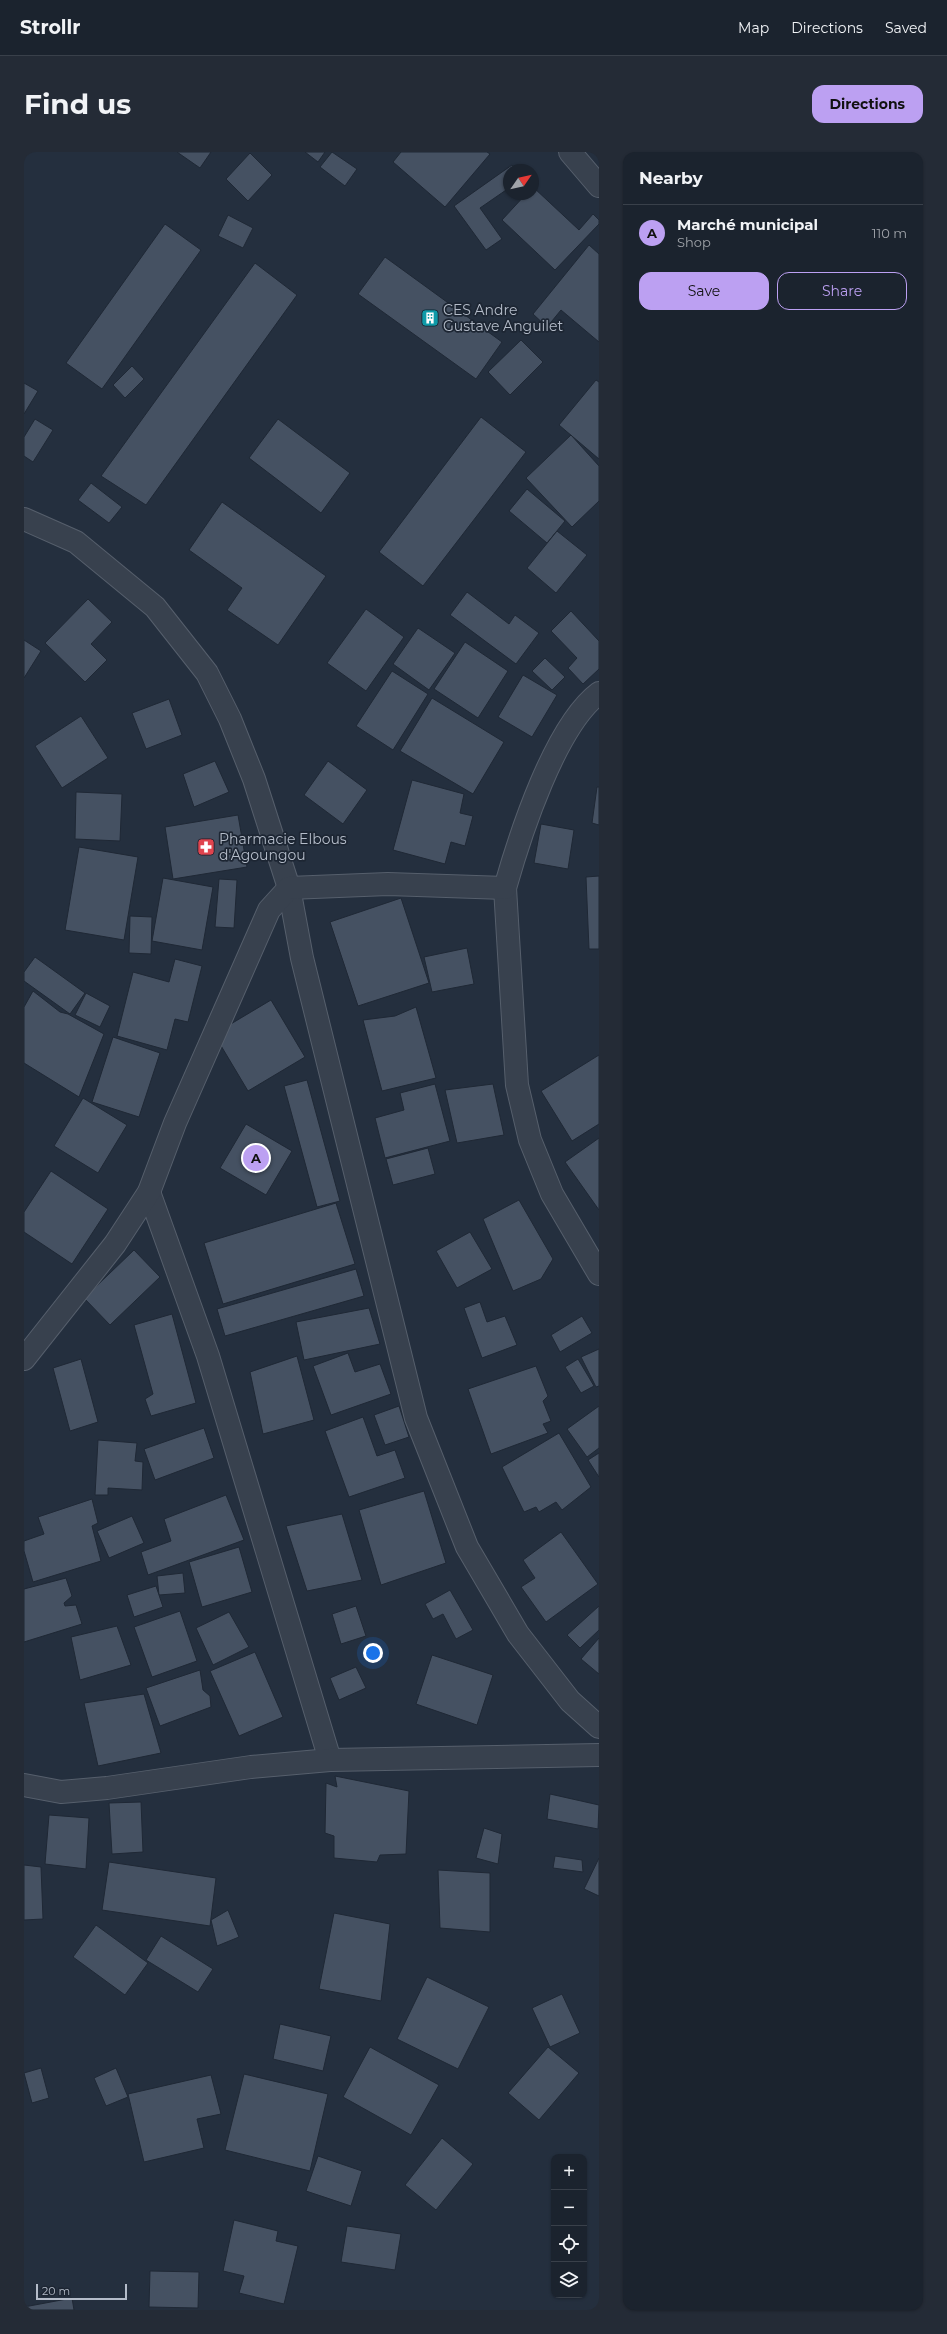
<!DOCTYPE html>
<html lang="en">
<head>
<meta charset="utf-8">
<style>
  body { margin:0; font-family:Montserrat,sans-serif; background:#242b36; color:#f1f3f6 }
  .controls { position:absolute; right:12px; bottom:12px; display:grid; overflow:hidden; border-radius:8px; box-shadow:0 1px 3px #0004 }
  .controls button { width:36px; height:36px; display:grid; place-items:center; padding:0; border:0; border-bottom:1px solid #39404a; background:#1b232e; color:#f1f3f6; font:20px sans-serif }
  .compass { position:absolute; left:479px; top:12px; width:36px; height:36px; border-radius:50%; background:#1b232e; box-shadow:0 1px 3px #0004; rotate:56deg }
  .scale { position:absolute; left:12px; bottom:10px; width:91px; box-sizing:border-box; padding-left:4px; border:2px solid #b4bcc9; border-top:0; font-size:11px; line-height:14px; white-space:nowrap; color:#b4bcc9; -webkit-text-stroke:3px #1d2633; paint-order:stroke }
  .you { position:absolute; left:349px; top:1501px; width:14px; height:14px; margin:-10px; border:3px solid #fff; border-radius:50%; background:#1a73e8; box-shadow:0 0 0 6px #1a73e833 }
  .badge { display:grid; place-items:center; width:26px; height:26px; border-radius:50%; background:#bca0f2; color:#111; font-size:13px; font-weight:700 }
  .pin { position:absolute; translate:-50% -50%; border:2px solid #fff; box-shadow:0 1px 4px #0006 }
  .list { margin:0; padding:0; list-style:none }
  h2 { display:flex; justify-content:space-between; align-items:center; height:52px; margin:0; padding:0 16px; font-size:17px }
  h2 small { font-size:13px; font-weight:400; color:#a0a4aa }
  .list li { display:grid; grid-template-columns:26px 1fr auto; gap:12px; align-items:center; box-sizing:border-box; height:56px; padding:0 16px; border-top:1px solid #39404a }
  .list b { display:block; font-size:15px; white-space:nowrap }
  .list p { margin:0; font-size:13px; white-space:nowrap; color:#a0a4aa }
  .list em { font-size:13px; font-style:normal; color:#a0a4aa }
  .actions { display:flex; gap:8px; padding:12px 16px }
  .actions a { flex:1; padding:9px 0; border:1px solid #bca0f2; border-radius:12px; text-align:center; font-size:14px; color:#bca0f2 }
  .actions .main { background:#bca0f2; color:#111 }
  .icon { flex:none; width:22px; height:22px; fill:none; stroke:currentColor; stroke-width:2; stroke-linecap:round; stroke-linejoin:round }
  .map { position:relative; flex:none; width:575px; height:2158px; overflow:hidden; border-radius:12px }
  header { display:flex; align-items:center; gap:24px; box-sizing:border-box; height:56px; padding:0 20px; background:#1b232e; border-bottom:1px solid #39404a }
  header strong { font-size:19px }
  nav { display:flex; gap:22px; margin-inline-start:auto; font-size:14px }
  .intro { display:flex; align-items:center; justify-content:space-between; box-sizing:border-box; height:96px; padding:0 24px }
  h1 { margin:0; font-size:28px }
  .button { padding:10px 18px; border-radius:12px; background:#bca0f2; color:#111; font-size:14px; font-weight:700 }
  main { display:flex; gap:24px; padding:0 24px }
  aside { flex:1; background:#1b232e; border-radius:12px; box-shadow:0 1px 3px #0004 }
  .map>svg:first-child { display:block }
</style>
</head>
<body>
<header>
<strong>Strollr</strong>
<nav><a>Map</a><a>Directions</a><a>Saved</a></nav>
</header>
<div class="intro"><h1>Find us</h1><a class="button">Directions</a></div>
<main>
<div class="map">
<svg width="575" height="2158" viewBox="0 0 575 2158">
  <rect width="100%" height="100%" fill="#242f3e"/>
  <g fill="#455162" stroke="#1f2835">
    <path d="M 153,0 L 187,0 L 176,16 Z"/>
    <path d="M 281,0 L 301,0 L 294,10 Z"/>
    <path d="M 308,0 L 333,17 L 321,34 L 296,15 Z"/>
    <path d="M 377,0 L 463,0 L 466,2 L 421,55 L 369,10 Z"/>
    <path d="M 226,1 L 248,23 L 224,49 L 202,27 Z"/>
    <path d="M 488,13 L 492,18 L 485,18 L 485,36 L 456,56 L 478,87 L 462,98 L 430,54 Z"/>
    <path d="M 509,35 L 555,78 L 569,62 L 575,68 L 575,72 L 531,118 L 478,68 L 502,42 L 509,42 Z"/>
    <path d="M 204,63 L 229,76 L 219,96 L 194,84 Z"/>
    <path d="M 141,72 L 177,98 L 78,237 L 42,211 Z"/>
    <path d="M 565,93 L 575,102 L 575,190 L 537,158 L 523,175 L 509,162 Z"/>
    <path d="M 361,105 L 478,190 L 452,227 L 334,142 Z"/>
    <path d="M 231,111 L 273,143 L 122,353 L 77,324 Z"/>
    <path d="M 497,188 L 519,210 L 486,243 L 464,220 Z"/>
    <path d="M 108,214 L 120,227 L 101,246 L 89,233 Z"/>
    <path d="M 572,228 L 575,230 L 575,307 L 535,273 Z"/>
    <path d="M 0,231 L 14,239 L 0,262 Z"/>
    <path d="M 457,265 L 502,300 L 399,434 L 355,400 Z"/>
    <path d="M 11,267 L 29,278 L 9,310 L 0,304 L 0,285 Z"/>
    <path d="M 254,267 L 326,321 L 297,361 L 225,306 Z"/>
    <path d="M 547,283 L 575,314 L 575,349 L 548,375 L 502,326 Z"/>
    <path d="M 67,331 L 98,355 L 85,371 L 54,348 Z"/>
    <path d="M 503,337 L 541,369 L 523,391 L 485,359 Z"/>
    <path d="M 198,350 L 302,424 L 254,493 L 203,458 L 218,436 L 165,398 Z"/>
    <path d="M 533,379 L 563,403 L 532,441 L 503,416 Z"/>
    <path d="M 443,440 L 485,472 L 491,463 L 515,481 L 492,512 L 426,463 Z"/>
    <path d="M 64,447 L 88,470 L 67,492 L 83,508 L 61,530 L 21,491 Z"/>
    <path d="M 342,457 L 380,485 L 342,539 L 303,511 Z"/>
    <path d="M 547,459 L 575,489 L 575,517 L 559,532 L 544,516 L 553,506 L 527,479 Z"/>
    <path d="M 394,476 L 431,501 L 405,538 L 369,512 Z"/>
    <path d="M 0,488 L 17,499 L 0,526 Z"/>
    <path d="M 441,490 L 484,519 L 454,566 L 410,537 Z"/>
    <path d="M 521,506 L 541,525 L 528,538 L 508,519 Z"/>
    <path d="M 368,519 L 404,542 L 369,598 L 332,574 Z"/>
    <path d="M 499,523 L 533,543 L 508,585 L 474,565 Z"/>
    <path d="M 408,546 L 480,590 L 449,642 L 376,599 Z"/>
    <path d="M 145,547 L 158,583 L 122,597 L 108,561 Z"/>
    <path d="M 57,564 L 84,606 L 38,636 L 11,594 Z"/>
    <path d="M 191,609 L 205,640 L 170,655 L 159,622 Z"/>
    <path d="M 304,609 L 343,638 L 319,672 L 280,643 Z"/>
    <path d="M 388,628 L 440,642 L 436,661 L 449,664 L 441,694 L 427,690 L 421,712 L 369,698 Z"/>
    <path d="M 573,635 L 575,635 L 575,673 L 568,671 Z"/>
    <path d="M 52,640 L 98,642 L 96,689 L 51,687 Z"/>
    <path d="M 214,663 L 223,715 L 149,727 L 141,675 Z"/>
    <path d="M 517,672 L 550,678 L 544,717 L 510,711 Z"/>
    <path d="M 55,695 L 114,705 L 100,788 L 41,778 Z"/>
    <path d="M 575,724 L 575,797 L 565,797 L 562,725 Z"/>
    <path d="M 139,726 L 189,735 L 178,798 L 128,789 Z"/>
    <path d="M 195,727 L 213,728 L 210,776 L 191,775 Z"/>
    <path d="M 377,746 L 405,831 L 334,854 L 306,770 Z"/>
    <path d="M 106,764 L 128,765 L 127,802 L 105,801 Z"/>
    <path d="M 443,796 L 450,832 L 408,840 L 400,805 Z"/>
    <path d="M 11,805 L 61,841 L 46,862 L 0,829 L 0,820 Z"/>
    <path d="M 151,807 L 178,814 L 164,870 L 151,867 L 143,898 L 93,884 L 109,820 L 145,830 Z"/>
    <path d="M 9,839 L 36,860 L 44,862 L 80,882 L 55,945 L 0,911 L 0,855 Z"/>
    <path d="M 62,841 L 86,854 L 76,875 L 51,863 Z"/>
    <path d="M 247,848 L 281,905 L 224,939 L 190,882 Z"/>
    <path d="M 392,855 L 412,926 L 358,939 L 339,868 L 371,864 Z"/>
    <path d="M 89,885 L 136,901 L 115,965 L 68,950 Z"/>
    <path d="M 575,903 L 575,972 L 548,989 L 517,939 Z"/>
    <path d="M 283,928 L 316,1049 L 293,1055 L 260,934 Z"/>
    <path d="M 411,932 L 426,989 L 361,1006 L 351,966 L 380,958 L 376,941 Z"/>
    <path d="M 469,932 L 480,983 L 433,991 L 421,938 Z"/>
    <path d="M 59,946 L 103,973 L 74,1021 L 30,994 Z"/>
    <path d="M 222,972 L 268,999 L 242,1043 L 196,1016 Z"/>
    <path d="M 575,986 L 575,1058 L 541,1010 Z"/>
    <path d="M 404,996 L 411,1022 L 369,1033 L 362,1007 Z"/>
    <path d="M 27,1019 L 84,1057 L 48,1112 L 0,1080 L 0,1060 Z"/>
    <path d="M 495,1048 L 529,1107 L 517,1127 L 489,1139 L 459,1067 Z"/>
    <path d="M 312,1051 L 331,1112 L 199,1152 L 180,1091 Z"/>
    <path d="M 446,1080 L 468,1117 L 433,1136 L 412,1099 Z"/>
    <path d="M 110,1098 L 136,1125 L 86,1173 L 60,1146 Z"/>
    <path d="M 332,1117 L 340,1144 L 201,1184 L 193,1157 Z"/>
    <path d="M 456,1150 L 463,1170 L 481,1164 L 493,1193 L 458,1206 L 440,1156 Z"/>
    <path d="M 345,1156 L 356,1192 L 280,1208 L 272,1170 Z"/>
    <path d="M 148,1162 L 172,1251 L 127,1264 L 121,1247 L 129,1242 L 110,1173 Z"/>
    <path d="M 558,1164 L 568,1181 L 536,1200 L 527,1183 Z"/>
    <path d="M 575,1197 L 575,1234 L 572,1235 L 557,1205 Z"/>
    <path d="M 324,1201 L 331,1220 L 356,1212 L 367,1242 L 307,1263 L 289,1214 Z"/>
    <path d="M 273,1204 L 290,1268 L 239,1282 L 226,1220 Z"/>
    <path d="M 57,1207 L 74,1270 L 46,1279 L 29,1216 Z"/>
    <path d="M 554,1207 L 570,1234 L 557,1241 L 541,1215 Z"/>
    <path d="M 512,1214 L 524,1244 L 519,1249 L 527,1269 L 519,1272 L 524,1281 L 467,1302 L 444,1237 Z"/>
    <path d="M 375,1254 L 385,1285 L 361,1293 L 350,1263 Z"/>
    <path d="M 575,1254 L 575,1296 L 563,1305 L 543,1277 Z"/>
    <path d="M 339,1265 L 353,1304 L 371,1298 L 381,1326 L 325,1345 L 301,1279 Z"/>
    <path d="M 180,1276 L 190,1306 L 131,1328 L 120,1297 Z"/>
    <path d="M 535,1281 L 567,1335 L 538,1358 L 532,1350 L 515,1360 L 512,1355 L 500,1360 L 478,1315 Z"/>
    <path d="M 74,1288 L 113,1291 L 111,1309 L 119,1310 L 118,1338 L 84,1336 L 84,1343 L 71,1343 Z"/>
    <path d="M 575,1301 L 575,1325 L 564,1308 Z"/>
    <path d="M 400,1339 L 422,1411 L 357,1433 L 335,1358 Z"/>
    <path d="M 202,1343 L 220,1388 L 124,1423 L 117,1400 L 147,1389 L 140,1367 Z"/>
    <path d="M 68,1347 L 74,1371 L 68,1374 L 77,1409 L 9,1430 L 0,1399 L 0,1389 L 20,1382 L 14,1365 Z"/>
    <path d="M 318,1362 L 338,1428 L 283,1439 L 262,1374 Z"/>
    <path d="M 108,1364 L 120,1391 L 85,1406 L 73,1379 Z"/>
    <path d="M 537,1380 L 574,1432 L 522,1470 L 497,1435 L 511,1426 L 499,1408 Z"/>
    <path d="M 215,1395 L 228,1440 L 178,1455 L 165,1410 Z"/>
    <path d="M 159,1421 L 161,1441 L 135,1443 L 133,1424 Z"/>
    <path d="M 42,1426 L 48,1444 L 40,1451 L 41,1454 L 52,1453 L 58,1472 L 0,1490 L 0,1437 Z"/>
    <path d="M 132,1434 L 139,1455 L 110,1465 L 103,1443 Z"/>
    <path d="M 426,1438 L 449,1478 L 432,1487 L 419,1462 L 409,1467 L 401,1452 Z"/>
    <path d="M 332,1454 L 342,1484 L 317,1492 L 308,1462 Z"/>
    <path d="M 575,1454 L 575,1478 L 556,1496 L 543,1483 Z"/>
    <path d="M 156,1459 L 173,1509 L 128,1525 L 110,1475 Z"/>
    <path d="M 205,1460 L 225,1495 L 189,1513 L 172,1476 Z"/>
    <path d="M 93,1474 L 107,1513 L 56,1528 L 47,1485 Z"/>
    <path d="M 575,1486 L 575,1522 L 557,1507 Z"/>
    <path d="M 231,1500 L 259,1565 L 215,1584 L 186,1519 Z"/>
    <path d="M 408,1503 L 469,1523 L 453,1573 L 392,1552 Z"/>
    <path d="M 332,1515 L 342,1536 L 315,1548 L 306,1526 Z"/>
    <path d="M 176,1518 L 179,1538 L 186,1544 L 187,1555 L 136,1574 L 122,1536 Z"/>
    <path d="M 120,1542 L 137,1601 L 74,1614 L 60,1551 Z"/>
    <path d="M 311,1624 L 385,1639 L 382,1702 L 356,1703 L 353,1710 L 310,1706 L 310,1684 L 301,1681 L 302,1631 L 313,1635 Z"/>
    <path d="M 526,1642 L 575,1653 L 574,1677 L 523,1667 Z"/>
    <path d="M 117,1650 L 119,1700 L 88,1702 L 85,1651 Z"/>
    <path d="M 25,1663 L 65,1666 L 62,1717 L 21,1712 Z"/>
    <path d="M 460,1676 L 478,1682 L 474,1712 L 452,1706 Z"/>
    <path d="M 531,1704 L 558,1708 L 559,1720 L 529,1716 Z"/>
    <path d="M 575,1706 L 575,1744 L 560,1737 Z"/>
    <path d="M 85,1710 L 192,1726 L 186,1774 L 78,1758 Z"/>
    <path d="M 0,1713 L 17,1715 L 19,1767 L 0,1768 Z"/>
    <path d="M 414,1718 L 466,1721 L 466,1780 L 416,1776 Z"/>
    <path d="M 204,1758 L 215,1785 L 193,1794 L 187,1768 Z"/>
    <path d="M 310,1761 L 366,1772 L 357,1849 L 295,1837 Z"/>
    <path d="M 72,1773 L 124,1811 L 101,1843 L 49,1805 Z"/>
    <path d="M 137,1784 L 189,1817 L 174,1840 L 122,1808 Z"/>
    <path d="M 403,1825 L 465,1855 L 434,1917 L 373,1887 Z"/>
    <path d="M 538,1842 L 556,1881 L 526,1895 L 508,1856 Z"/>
    <path d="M 256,1872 L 307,1884 L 299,1919 L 249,1907 Z"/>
    <path d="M 346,1895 L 415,1933 L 387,1983 L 319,1945 Z"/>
    <path d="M 524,1895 L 555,1921 L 515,1968 L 484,1941 Z"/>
    <path d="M 17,1916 L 25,1946 L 8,1951 L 0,1921 Z"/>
    <path d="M 92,1916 L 104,1945 L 82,1954 L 70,1926 Z"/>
    <path d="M 220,1922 L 304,1942 L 286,2019 L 201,1998 Z"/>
    <path d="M 187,1923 L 197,1962 L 173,1967 L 180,1996 L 120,2010 L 104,1942 Z"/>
    <path d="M 418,1986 L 449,2012 L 412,2058 L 381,2033 Z"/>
    <path d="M 294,2004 L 338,2019 L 327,2054 L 282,2039 Z"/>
    <path d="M 210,2068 L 254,2079 L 252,2089 L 274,2094 L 260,2152 L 215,2141 L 220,2124 L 199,2119 Z"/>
    <path d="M 323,2074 L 377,2082 L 371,2118 L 317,2110 Z"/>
    <path d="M 126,2119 L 175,2120 L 174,2156 L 125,2155 Z"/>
    <path d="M 48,2146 L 50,2158 L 0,2158 L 0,2155 Z"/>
  </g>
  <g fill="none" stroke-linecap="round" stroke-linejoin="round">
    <defs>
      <g id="street">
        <path d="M 546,0 L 575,34"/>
        <path d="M 0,367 L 52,390 L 131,455 L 183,521 L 206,567 L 230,627 L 265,736 L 278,806 L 392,1266 L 443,1395 L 494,1482 L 546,1549 L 575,1575"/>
        <path d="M 481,736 L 493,933 L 506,988 L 528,1042 L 575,1122"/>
        <path d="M 125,1040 L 184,1204 L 306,1608"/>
        <path d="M 0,1207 L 91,1092 L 125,1040 L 151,971 L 245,758 L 265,736 L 364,732 L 481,736 C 496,683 531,574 575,541"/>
        <path d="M 0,1633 L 37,1640 L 83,1636 L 227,1615 L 306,1608 L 575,1603"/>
      </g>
    </defs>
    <use href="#street" stroke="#565f6c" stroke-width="24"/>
    <use href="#street" stroke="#38414e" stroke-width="22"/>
  </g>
  <defs>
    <symbol id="building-square" viewBox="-11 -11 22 22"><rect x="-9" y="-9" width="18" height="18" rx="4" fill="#0f9aa8" stroke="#1d2633"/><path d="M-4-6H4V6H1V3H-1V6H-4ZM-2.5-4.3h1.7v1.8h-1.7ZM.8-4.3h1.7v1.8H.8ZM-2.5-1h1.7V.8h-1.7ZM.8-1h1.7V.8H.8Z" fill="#fff"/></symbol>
    <symbol id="pharmacy-square" viewBox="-11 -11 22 22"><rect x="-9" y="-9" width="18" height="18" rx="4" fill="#e0444e" stroke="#1d2633"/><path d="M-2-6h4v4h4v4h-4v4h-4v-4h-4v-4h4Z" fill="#fff"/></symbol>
  </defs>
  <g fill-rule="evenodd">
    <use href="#building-square" x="396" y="156" width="20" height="20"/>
    <use href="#pharmacy-square" x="172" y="685" width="20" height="20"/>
  </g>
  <g text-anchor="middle" stroke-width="3.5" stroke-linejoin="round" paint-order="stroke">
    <g font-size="14" fill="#b4bcc9" stroke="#1d2633" text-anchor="start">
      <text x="419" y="163">CES Andre<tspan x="419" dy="16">Gustave Anguilet</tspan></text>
      <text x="195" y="692">Pharmacie Elbous<tspan x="195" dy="16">d'Agoungou</tspan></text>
    </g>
  </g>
</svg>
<div class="controls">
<button>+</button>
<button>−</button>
<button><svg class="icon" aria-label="locate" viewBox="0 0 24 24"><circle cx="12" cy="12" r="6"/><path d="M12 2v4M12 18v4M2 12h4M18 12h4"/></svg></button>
<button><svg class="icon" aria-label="layers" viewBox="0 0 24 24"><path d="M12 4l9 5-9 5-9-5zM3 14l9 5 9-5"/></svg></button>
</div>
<svg class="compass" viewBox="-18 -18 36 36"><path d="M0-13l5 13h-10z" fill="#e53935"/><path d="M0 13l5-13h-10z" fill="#a0a4aa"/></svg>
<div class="scale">20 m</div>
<div class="you"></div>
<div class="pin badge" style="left:232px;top:1006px">A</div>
</div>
<aside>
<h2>Nearby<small></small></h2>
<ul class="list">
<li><span class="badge">A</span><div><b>Marché municipal</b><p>Shop</p></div><em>110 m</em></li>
</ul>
<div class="actions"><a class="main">Save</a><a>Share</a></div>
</aside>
</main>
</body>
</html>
